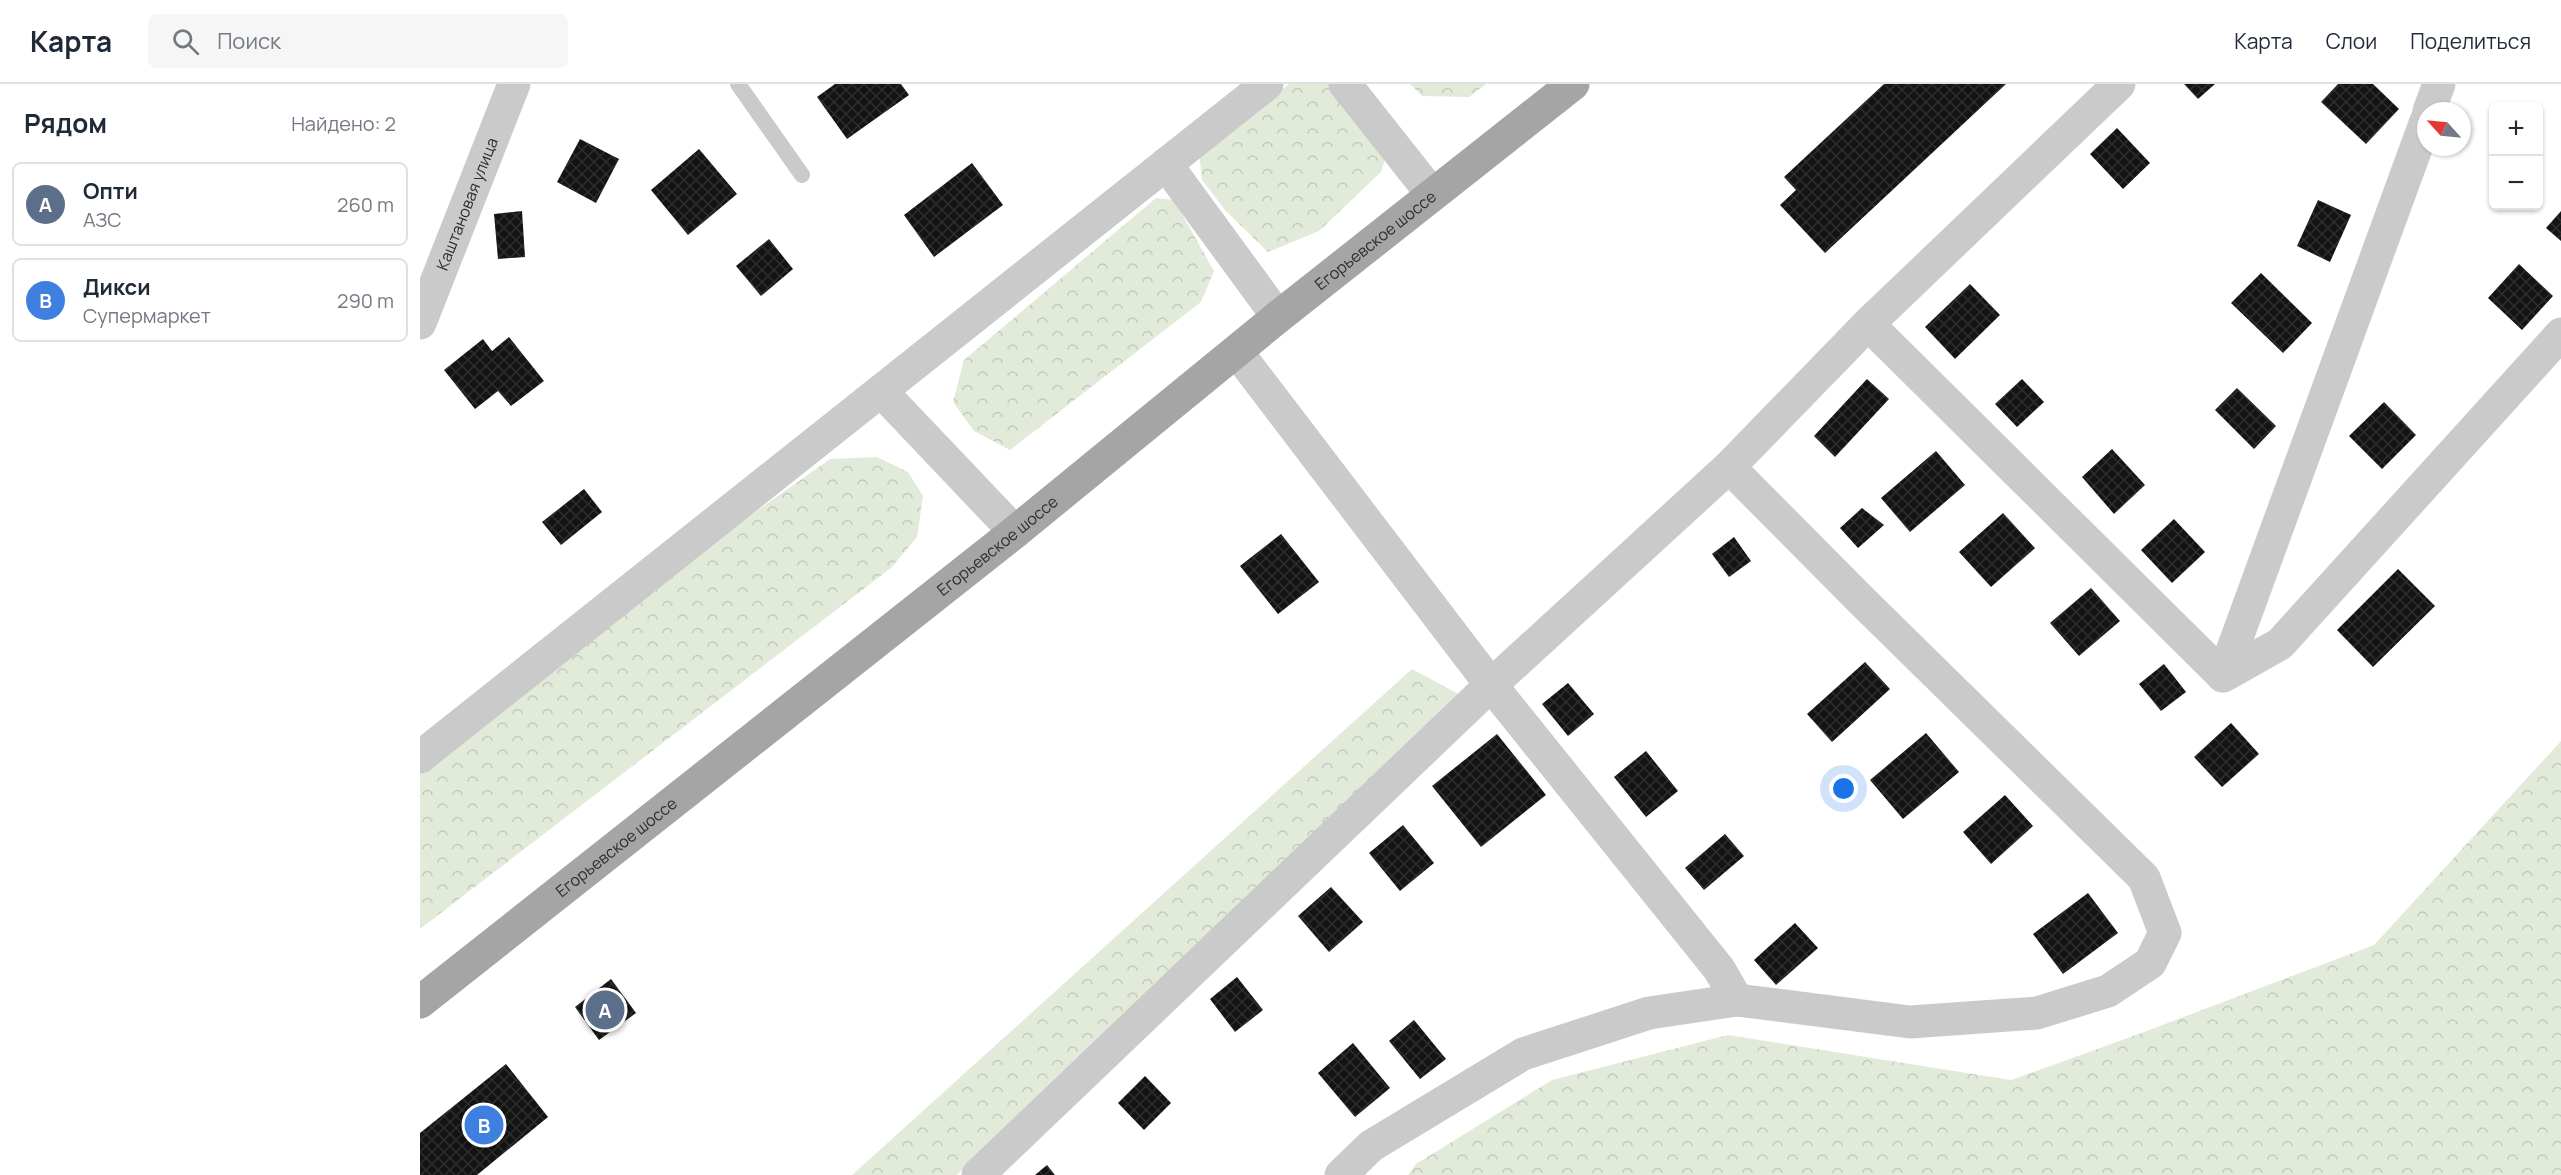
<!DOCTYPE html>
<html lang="ru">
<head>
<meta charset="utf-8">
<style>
  body { margin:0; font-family:Manrope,sans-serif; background:#f6f6f7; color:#1f2937 }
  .controls { position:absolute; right:18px; top:18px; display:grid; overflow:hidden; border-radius:9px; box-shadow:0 2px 4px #0004 }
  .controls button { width:54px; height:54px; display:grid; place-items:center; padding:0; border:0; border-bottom:2px solid #e0e1e3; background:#fff; color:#1f2937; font:30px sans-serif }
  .compass { position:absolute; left:1997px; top:18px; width:54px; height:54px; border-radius:50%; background:#fff; box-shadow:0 2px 4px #0004; rotate:297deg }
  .you { position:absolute; left:1424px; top:705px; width:21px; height:21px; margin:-15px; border:4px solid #fff; border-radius:50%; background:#1a73e8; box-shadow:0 0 0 9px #1a73e833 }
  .badge { display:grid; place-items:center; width:39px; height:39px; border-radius:50%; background:#b45309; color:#fff; font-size:20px; font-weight:700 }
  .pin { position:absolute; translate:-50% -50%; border:3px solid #fff; box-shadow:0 2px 6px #0006 }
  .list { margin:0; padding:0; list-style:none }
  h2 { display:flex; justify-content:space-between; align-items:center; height:78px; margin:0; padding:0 24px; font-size:26px }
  h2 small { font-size:20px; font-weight:400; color:#747a83 }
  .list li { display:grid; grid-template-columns:39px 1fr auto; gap:18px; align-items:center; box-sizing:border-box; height:84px; margin:0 12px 12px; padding:0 12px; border:2px solid #e0e1e3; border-radius:9px }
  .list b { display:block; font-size:22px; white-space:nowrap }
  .list p { margin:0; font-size:20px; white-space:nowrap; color:#747a83 }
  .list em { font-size:20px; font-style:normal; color:#747a83 }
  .icon { flex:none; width:33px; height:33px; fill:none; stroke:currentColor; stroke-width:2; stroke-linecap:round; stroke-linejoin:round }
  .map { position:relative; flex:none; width:2141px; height:1091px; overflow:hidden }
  header { display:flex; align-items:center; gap:36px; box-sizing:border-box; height:84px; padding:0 30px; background:#fff; border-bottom:2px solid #e0e1e3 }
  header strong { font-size:28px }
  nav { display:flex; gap:33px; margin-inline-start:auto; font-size:21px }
  .search { width:420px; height:54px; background:#f6f6f7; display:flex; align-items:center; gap:15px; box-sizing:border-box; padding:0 21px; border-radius:9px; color:#747a83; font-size:22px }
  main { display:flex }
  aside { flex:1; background:#fff }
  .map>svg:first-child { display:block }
</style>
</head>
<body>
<header>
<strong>Карта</strong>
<div class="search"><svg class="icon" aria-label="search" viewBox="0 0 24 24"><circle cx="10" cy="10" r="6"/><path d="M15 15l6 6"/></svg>Поиск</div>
<nav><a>Карта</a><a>Слои</a><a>Поделиться</a></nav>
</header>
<main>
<aside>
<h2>Рядом<small>Найдено: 2</small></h2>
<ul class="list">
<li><span class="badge" style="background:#5c6f8a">A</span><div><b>Опти</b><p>АЗС</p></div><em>260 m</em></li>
<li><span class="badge" style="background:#3f7fe0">B</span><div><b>Дикси</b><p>Супермаркет</p></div><em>290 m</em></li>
</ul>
</aside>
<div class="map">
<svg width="2141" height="1091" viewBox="0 0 2141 1091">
  <defs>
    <pattern id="forest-crowns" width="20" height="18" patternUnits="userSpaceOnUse" patternTransform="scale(1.5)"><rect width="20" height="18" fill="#e2ebda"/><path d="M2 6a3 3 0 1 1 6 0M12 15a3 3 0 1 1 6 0" fill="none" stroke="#c2cabb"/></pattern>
    <pattern id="building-cross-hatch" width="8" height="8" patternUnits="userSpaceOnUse" patternTransform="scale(1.5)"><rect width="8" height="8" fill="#141414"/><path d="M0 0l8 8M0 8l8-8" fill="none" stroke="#2e2e2e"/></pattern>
  </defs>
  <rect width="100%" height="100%" fill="#fff"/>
  <g fill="url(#forest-crowns)">
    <path d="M 869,0 L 916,0 L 969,62 L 961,88 L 899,147 L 848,168 L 806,127 L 782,96 L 779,68 Z"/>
    <path d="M 990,0 L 1066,0 L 1049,13 L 1002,12 Z"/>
    <path d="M 736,114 L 754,116 L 794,187 L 781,218 L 590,366 L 554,347 L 533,318 L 544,276 Z"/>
    <path d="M 457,373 L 488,388 L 503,412 L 497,453 L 471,484 L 0,845 L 0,682 L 131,573 L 410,375 Z"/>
    <path d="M 992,585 L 1042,612 L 537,1091 L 432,1091 Z"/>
    <path d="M 2141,657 L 2141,1091 L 988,1091 L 996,1080 L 1132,996 L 1308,951 L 1591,996 L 1716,951 L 1954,861 Z"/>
  </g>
  <g fill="url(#building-cross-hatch)">
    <path d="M 415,0 L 481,0 L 489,11 L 427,55 L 397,13 Z"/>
    <path d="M 1464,0 L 1586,0 L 1405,169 L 1360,121 L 1376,106 L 1364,93 Z"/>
    <path d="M 1764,0 L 1795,0 L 1778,15 Z"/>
    <path d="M 1918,0 L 1953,0 L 1979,25 L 1946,60 L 1901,18 Z"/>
    <path d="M 1697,44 L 1730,79 L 1703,105 L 1670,70 Z"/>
    <path d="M 160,55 L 199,75 L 176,119 L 137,98 Z"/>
    <path d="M 279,65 L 317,110 L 268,151 L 231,106 Z"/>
    <path d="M 552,79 L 583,121 L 514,173 L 484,131 Z"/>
    <path d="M 1898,116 L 1931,131 L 1910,178 L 1877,162 Z"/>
    <path d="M 102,127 L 105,173 L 78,175 L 74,130 Z"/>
    <path d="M 2141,127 L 2141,157 L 2126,144 Z"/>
    <path d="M 349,155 L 373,185 L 341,212 L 316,182 Z"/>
    <path d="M 2099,180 L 2133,212 L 2102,246 L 2068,214 Z"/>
    <path d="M 1841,189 L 1892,239 L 1863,269 L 1811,219 Z"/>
    <path d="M 1550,200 L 1580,231 L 1535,275 L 1505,243 Z"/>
    <path d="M 89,253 L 124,297 L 91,322 L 78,307 L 55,325 L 24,286 L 63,255 L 72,267 Z"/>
    <path d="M 1447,295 L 1469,315 L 1415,373 L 1394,352 Z"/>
    <path d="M 1602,295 L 1624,318 L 1597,343 L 1575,320 Z"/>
    <path d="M 1817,304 L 1856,342 L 1834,365 L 1795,326 Z"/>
    <path d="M 1964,318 L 1996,351 L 1962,385 L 1929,352 Z"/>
    <path d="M 1692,365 L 1725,401 L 1694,430 L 1662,393 Z"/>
    <path d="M 1516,367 L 1545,401 L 1490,448 L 1461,414 Z"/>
    <path d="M 164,405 L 182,428 L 141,461 L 122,438 Z"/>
    <path d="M 1442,424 L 1464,441 L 1438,464 L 1420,444 Z"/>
    <path d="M 1583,429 L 1615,464 L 1571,503 L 1539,468 Z"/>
    <path d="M 1754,435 L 1785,468 L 1752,499 L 1721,466 Z"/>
    <path d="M 861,450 L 899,498 L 858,530 L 820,482 Z"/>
    <path d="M 1314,453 L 1331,477 L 1309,493 L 1292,470 Z"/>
    <path d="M 1978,485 L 2015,522 L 1953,583 L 1917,546 Z"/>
    <path d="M 1671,504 L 1700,537 L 1659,572 L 1630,539 Z"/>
    <path d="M 1445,578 L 1470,605 L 1412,658 L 1387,630 Z"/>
    <path d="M 1744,580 L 1766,608 L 1741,627 L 1719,600 Z"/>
    <path d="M 1148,599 L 1174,630 L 1148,652 L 1122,620 Z"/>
    <path d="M 1811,639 L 1839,670 L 1802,703 L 1774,673 Z"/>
    <path d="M 1506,649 L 1539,688 L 1483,735 L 1450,696 Z"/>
    <path d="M 1077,650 L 1126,711 L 1061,763 L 1012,702 Z"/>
    <path d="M 1226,667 L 1258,707 L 1226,733 L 1194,693 Z"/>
    <path d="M 1585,711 L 1613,742 L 1571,780 L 1543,748 Z"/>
    <path d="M 983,741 L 1014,779 L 980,807 L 949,769 Z"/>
    <path d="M 1305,750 L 1324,772 L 1284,806 L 1265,784 Z"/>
    <path d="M 911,803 L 943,838 L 909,868 L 878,832 Z"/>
    <path d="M 1668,809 L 1698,849 L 1643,890 L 1613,850 Z"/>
    <path d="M 1375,839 L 1398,864 L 1356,901 L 1334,876 Z"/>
    <path d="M 817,893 L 843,926 L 815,948 L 790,915 Z"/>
    <path d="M 191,895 L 216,929 L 179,956 L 155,923 Z"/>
    <path d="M 994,936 L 1026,975 L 1000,995 L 969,957 Z"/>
    <path d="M 933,959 L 970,1004 L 935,1033 L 898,989 Z"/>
    <path d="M 86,980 L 128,1033 L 57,1091 L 0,1091 L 0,1049 Z"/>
    <path d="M 725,992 L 751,1019 L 724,1046 L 698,1019 Z"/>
    <path d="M 627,1081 L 635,1091 L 615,1091 Z"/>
  </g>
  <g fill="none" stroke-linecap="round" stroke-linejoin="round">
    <path stroke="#cacaca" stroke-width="16" d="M 318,0 L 382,91"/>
    <g stroke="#cacaca" stroke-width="33">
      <path d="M 925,0 L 1012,110"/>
      <path d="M 2009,27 L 2019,0"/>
      <path d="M 746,80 L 858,233"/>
      <path id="s1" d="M 0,239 L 94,0"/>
      <path d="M 1448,240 L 1803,592 L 1860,560 L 2141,250"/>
      <path d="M 817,268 L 1071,601 L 1299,885 L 1317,916"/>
      <path d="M 461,307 L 595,448"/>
      <path d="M 1803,592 L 2006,37"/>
      <path d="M 0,673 L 847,0"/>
      <path d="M 558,1091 L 1071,601 L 1309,383 L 1448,240 L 1699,0"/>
      <path d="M 921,1091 L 951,1062 L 1103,970 L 1229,929 L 1317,916 L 1490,938 L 1617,929 L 1688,907 L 1730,879 L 1745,849 L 1724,794 L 1442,517 L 1309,383"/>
    </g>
    <path stroke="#a5a5a5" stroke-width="33" id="s2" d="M 0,918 L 595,448 L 858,233 L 1153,0"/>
  </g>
  <g text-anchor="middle" stroke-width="6" stroke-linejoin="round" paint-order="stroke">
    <g font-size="16" fill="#2d2d2d" stroke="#fff">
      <text dy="6" stroke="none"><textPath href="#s1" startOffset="128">Каштановая улица</textPath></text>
      <text dy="6" stroke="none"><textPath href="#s2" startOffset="1222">Егорьевское шоссе</textPath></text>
      <text dy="6" stroke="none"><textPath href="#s2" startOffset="736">Егорьевское шоссе</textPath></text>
      <text dy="6" stroke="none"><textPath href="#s2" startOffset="250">Егорьевское шоссе</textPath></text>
    </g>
  </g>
</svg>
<div class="controls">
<button>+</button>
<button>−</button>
</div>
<svg class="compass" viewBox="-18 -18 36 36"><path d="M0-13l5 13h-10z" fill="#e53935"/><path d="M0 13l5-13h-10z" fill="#747a83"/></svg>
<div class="you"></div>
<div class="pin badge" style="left:185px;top:926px;background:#5c6f8a">A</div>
<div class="pin badge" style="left:64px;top:1041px;background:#3f7fe0">B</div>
</div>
</main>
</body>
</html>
